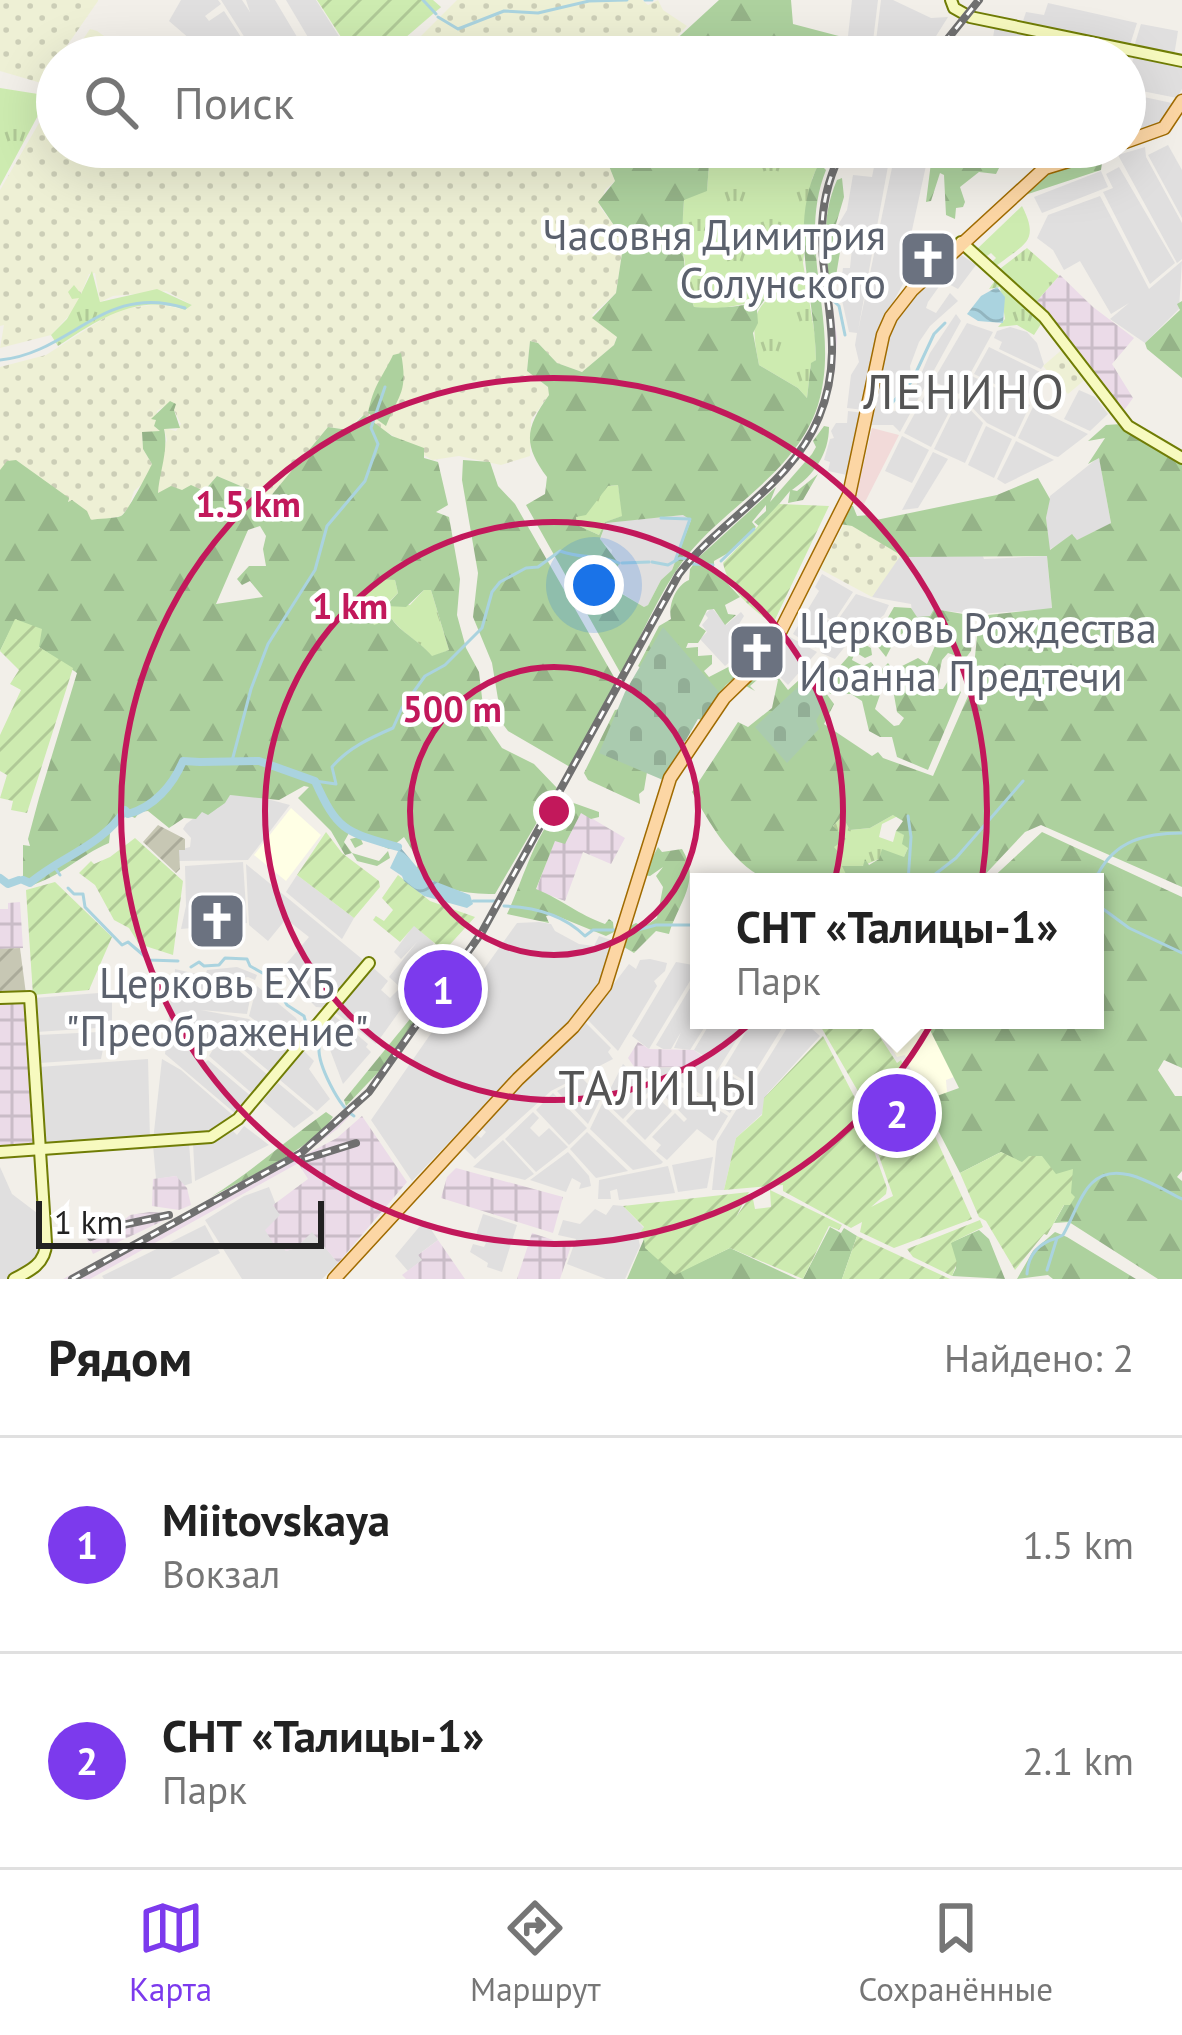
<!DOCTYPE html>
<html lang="ru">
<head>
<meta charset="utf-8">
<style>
  body { margin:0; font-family:"PT Sans",sans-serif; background:#f6f6f6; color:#222 }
  .scale { position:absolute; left:36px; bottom:30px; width:288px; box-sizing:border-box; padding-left:12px; border:6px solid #222; border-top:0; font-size:33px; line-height:42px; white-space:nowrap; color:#222; -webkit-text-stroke:9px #fff; paint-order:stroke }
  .you { position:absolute; left:594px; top:585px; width:42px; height:42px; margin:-30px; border:9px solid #fff; border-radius:50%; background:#1a73e8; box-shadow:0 0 0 18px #1a73e833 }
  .badge { display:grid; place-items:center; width:78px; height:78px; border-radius:50%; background:#7c3aed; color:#fff; font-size:39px; font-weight:700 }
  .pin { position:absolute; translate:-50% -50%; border:6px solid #fff; box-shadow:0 3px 12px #0006 }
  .popup { position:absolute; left:690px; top:873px; width:414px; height:156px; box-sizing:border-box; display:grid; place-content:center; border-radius:0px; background:#fff; filter:drop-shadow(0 3px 9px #0005); font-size:39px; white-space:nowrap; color:#767676 }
  .popup b { font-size:45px; color:#222 }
  .popup::after { content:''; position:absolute; left:50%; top:100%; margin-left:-24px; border:24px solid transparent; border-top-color:#fff }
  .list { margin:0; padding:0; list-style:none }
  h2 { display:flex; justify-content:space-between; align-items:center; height:156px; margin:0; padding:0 48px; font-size:51px }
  h2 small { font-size:39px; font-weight:400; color:#767676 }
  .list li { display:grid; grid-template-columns:78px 1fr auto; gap:36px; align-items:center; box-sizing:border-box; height:216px; padding:0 48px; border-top:3px solid #e0e0e0 }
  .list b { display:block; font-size:45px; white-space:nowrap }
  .list p { margin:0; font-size:39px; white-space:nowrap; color:#767676 }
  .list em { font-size:39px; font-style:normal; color:#767676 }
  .icon { flex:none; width:66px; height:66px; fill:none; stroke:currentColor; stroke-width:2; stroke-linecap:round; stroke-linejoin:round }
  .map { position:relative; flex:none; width:1182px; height:1279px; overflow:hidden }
  .search { position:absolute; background:#fff; box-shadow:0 12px 48px #0002; left:36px; right:36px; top:36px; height:132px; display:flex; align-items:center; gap:30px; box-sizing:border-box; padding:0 42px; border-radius:66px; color:#767676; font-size:45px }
  .sheet { height:588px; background:#fff }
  nav { display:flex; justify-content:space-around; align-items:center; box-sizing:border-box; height:168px; border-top:3px solid #e0e0e0; background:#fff; font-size:33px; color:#767676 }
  nav a { display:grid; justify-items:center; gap:6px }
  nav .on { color:#7c3aed }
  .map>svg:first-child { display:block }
</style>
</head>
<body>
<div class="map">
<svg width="1182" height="1279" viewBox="0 0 1182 1279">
  <defs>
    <pattern id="industrial-grid" width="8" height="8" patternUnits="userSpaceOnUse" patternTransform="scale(3)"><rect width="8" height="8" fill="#ebdbe8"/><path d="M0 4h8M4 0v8" fill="none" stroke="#c9bcc7"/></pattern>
    <pattern id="construction-furrows" width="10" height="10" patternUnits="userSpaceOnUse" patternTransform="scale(3)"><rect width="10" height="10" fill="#c7c7b4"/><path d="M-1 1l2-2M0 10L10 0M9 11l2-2" fill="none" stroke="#abab9a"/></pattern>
    <pattern id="farmland-dots" width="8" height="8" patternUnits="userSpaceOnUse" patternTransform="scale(3)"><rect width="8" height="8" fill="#eef0d5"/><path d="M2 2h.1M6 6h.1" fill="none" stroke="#ccceb7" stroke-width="1.8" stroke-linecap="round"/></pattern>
    <pattern id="grass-tufts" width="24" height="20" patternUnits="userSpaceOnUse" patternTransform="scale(3)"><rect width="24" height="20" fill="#cdebb0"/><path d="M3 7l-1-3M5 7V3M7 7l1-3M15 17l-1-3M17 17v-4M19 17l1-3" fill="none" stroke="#b0c997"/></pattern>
    <pattern id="forest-firs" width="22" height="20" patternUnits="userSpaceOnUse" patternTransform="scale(3)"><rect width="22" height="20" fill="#add19e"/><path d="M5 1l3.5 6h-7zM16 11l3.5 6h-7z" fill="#95b388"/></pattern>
    <pattern id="cemetery-stones" width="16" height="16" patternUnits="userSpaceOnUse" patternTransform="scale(3)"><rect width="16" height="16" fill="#aacbaf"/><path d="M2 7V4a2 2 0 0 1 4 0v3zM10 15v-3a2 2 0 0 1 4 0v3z" fill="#92ae96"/></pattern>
    <pattern id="garden-furrows" width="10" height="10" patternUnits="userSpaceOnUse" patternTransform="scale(3)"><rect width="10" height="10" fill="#cdebb0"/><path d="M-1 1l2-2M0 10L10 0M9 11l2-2" fill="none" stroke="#b0c997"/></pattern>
    <pattern id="water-waves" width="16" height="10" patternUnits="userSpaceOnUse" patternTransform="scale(3)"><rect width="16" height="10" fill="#aad3df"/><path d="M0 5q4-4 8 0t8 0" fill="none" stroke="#92b5bf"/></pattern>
  </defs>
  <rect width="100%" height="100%" fill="#f2efe9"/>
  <g fill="#e0dfdf">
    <path d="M 181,0 L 218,0 L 221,4 L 205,16 L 209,21 L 224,11 L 254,57 L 210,57 L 203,48 L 197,54 L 187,43 L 190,39 L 169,21 Z"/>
    <path d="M 221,0 L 242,0 L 250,12 L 246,0 L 275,0 L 309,57 L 277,57 L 270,44 L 271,50 L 257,57 Z"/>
    <path d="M 286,0 L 316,0 L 352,57 L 318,54 Z"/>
    <path d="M 852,0 L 878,0 L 873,41 L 848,36 Z"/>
    <path d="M 881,0 L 893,0 L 931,18 L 948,17 L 931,44 L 916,47 L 876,41 Z"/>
    <path d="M 1048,3 L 1137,23 L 1129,48 L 1022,24 L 1026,12 L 1044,15 Z"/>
    <path d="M 1141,24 L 1178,31 L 1174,56 L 1134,47 Z"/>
    <path d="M 995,25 L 1041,35 L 1036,57 L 990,57 Z"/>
    <path d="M 1045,35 L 1130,53 L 1125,81 L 1125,57 L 1040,57 Z"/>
    <path d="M 1134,54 L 1182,64 L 1182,89 L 1177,98 L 1127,88 Z"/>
    <path d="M 1125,93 L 1172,103 L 1162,124 L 1125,132 Z"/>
    <path d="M 1168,145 L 1182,170 L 1182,218 L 1148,155 Z"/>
    <path d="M 901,147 L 930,147 L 906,258 L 912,267 L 882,323 L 864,410 L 847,408 L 851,375 L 859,362 L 855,345 L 857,333 L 849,332 L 838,282 L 849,282 L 849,275 L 842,275 L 843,268 L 850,268 L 854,228 L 838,225 L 847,210 L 853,175 L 872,177 L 877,152 L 890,155 L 858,331 L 894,158 L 899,158 Z"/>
    <path d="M 1145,147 L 1146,157 L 1182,223 L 1182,259 L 1177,263 L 1118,155 Z"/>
    <path d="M 1119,167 L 1175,263 L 1150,284 L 1103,192 L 1113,188 L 1106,174 Z"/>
    <path d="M 1101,171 L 1108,187 L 1042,213 L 1034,197 Z"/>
    <path d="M 1100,196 L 1149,289 L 1182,261 L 1179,309 L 1145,343 L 1110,319 L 1129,303 L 1111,314 L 1080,261 L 1064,270 L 1053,250 L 1037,238 L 1048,215 Z"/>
    <path d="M 960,254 L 976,265 L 958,289 L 943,281 L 928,302 L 926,308 L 936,313 L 950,293 L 958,301 L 930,326 L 919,342 L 910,366 L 911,374 L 905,373 L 900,393 L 888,403 L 887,412 L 897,411 L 900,397 L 910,386 L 916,386 L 930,353 L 956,314 L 961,321 L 900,432 L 893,425 L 871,425 L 889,328 L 910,296 L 949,258 L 954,261 Z"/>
    <path d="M 967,323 L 993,332 L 959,394 L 933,381 Z"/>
    <path d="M 1010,327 L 1027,332 L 1037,343 L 1044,365 L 1041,369 L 999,349 L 1002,342 L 994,338 L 997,331 Z"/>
    <path d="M 989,347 L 1044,374 L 1034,396 L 1028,393 L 1025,399 L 974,374 Z"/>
    <path d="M 972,376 L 1030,405 L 1015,437 L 987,423 L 961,396 Z"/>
    <path d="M 931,384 L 957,397 L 931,447 L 904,433 Z"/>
    <path d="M 1079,390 L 1095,397 L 1108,414 L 1090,431 L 1064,419 Z"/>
    <path d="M 959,398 L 983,423 L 965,463 L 934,449 Z"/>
    <path d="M 1033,407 L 1088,434 L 1058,457 L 1054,456 L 1018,438 Z"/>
    <path d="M 848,411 L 864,413 L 847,475 L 828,471 L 830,462 L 824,460 L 830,439 L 834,438 L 831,431 L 836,423 L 847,423 Z"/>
    <path d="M 986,426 L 1012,439 L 994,478 L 968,465 Z"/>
    <path d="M 902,436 L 929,450 L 912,483 L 885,471 Z"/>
    <path d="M 1016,441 L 1054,460 L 1005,484 L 997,479 Z"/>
    <path d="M 933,452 L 948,459 L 918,508 L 902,510 Z"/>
    <path d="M 1099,457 L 1111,523 L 1077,540 L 1073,535 L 1049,550 L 1046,518 L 1050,496 Z"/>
    <path d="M 684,515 L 691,519 L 672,570 L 661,580 L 648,605 L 644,607 L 607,584 L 612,550 L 600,540 L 606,522 Z"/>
    <path d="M 982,554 L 984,559 L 1047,556 L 1052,609 L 978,614 L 935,610 L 934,617 L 913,619 L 911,604 L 872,597 L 892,564 L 901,556 Z"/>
    <path d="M 822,574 L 853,592 L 834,621 L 820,614 L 832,623 L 816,648 L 793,634 L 819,591 L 815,587 Z"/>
    <path d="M 856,594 L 889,605 L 884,615 L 859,634 L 849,636 L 851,639 L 835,659 L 821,653 L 829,638 L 835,642 L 839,637 L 832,631 L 837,625 L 849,635 L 837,621 Z"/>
    <path d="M 712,608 L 726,625 L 741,612 L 744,616 L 739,624 L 753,642 L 725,666 L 700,639 L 707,632 L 702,625 L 708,618 L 705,614 Z"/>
    <path d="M 790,637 L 817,652 L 788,685 L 766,663 L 778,642 L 785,643 Z"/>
    <path d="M 229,795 L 256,796 L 290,805 L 248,860 L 178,861 L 179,850 L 190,847 L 191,838 L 183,829 L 186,824 L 202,812 L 217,809 Z"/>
    <path d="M 243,862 L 247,923 L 181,929 L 186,906 L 185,866 Z"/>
    <path d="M 246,864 L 367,963 L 329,1008 L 316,1007 L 280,971 L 309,937 L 286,919 L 268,941 L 249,925 Z"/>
    <path d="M 297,875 L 354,918 L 342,939 L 286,892 Z"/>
    <path d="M 539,922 L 551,924 L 555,931 L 579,944 L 594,946 L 599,936 L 611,940 L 605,972 L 578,1012 L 528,1059 L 412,1181 L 371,1120 L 441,1019 L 467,985 L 471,987 L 517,923 Z"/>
    <path d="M 414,925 L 434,943 L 417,965 L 435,944 L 444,951 L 417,987 L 406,978 L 399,986 L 389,977 L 417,942 L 401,959 L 394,952 Z"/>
    <path d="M 650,959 L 667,963 L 665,971 L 654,981 L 657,986 L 618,1051 L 587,1019 L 629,964 L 636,969 L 640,960 Z"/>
    <path d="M 676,962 L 699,966 L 649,1049 L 632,1036 Z"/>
    <path d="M 370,965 L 388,981 L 381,990 L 390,998 L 399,989 L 409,998 L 376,1044 L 332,1010 Z"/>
    <path d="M 237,967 L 257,975 L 255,980 L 248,977 L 238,979 L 236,984 L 207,982 L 204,988 L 219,984 L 237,988 L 240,981 L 253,984 L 247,1014 L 201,1010 L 249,1019 L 289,1052 L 271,1073 L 226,1035 L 223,1037 L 269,1076 L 254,1095 L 209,1056 L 217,1043 L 200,1037 L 198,1061 L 203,1064 L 208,1060 L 252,1097 L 237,1115 L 165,1054 L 172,987 L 203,994 L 204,990 L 174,983 L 175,969 L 205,976 L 207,970 Z"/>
    <path d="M 699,973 L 699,1020 L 709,1020 L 690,1050 L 674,1048 L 681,1032 L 671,1049 L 663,1049 L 656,1045 Z"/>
    <path d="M 257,986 L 296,1018 L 304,1035 L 292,1049 L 249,1016 Z"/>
    <path d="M 112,992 L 112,1027 L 36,1032 L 34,998 Z"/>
    <path d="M 331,1013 L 368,1044 L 366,1047 L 371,1052 L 343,1084 L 321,1026 Z"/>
    <path d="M 712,1020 L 749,1020 L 702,1095 L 678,1080 L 649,1080 L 644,1076 L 644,1069 L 679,1067 L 690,1073 L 706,1057 L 694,1050 Z"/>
    <path d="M 753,1020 L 787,1020 L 748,1083 L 724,1068 Z"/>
    <path d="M 792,1020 L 802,1020 L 820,1036 L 767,1094 L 762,1114 L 736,1138 L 724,1190 L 712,1190 L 717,1141 Z"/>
    <path d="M 584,1021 L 611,1048 L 608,1052 L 613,1059 L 551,1091 L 475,1159 L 461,1145 L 473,1132 L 481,1138 L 486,1132 L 479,1126 Z"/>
    <path d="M 100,1032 L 105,1039 L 101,1059 L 39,1063 L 37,1035 Z"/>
    <path d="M 304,1051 L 314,1061 L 309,1069 L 330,1099 L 317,1111 L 280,1080 Z"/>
    <path d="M 148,1059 L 150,1140 L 42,1148 L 39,1067 Z"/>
    <path d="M 162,1059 L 181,1070 L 236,1118 L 211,1135 L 153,1141 Z"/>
    <path d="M 623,1064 L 650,1090 L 623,1119 L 604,1101 Z"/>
    <path d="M 723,1070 L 747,1086 L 730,1113 L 706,1097 Z"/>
    <path d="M 582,1078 L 601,1098 L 588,1124 L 557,1091 Z"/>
    <path d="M 278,1083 L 314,1113 L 294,1128 L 263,1101 Z"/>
    <path d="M 652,1083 L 685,1088 L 728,1116 L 713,1141 L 697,1129 L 667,1160 L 656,1151 L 661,1145 L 652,1137 L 675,1113 L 684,1122 L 687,1119 Z"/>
    <path d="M 553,1093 L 587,1128 L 569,1145 L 536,1110 Z"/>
    <path d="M 652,1093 L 672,1111 L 645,1140 L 626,1121 Z"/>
    <path d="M 602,1104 L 663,1162 L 661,1164 L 633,1170 L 590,1129 Z"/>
    <path d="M 533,1112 L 539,1118 L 530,1128 L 539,1137 L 549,1128 L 568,1147 L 536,1172 L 505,1139 Z"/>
    <path d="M 244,1126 L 269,1145 L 195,1181 L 193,1143 L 216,1141 L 233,1131 L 237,1135 Z"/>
    <path d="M 587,1132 L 628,1171 L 596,1178 L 570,1149 Z"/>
    <path d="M 503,1140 L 534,1174 L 525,1180 L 473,1167 Z"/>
    <path d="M 189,1143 L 192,1183 L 183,1186 L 176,1176 L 156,1179 L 153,1145 Z"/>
    <path d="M 568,1152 L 589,1176 L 591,1186 L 579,1189 L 581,1183 L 572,1178 L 566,1192 L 530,1180 Z"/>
    <path d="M 713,1157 L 707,1188 L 678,1192 L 672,1165 Z"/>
    <path d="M 668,1166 L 675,1193 L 619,1200 L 617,1189 L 610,1191 L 611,1199 L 598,1199 L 599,1180 Z"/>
    <path d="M 0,1167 L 12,1194 L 41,1216 L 43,1253 L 36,1265 L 9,1279 L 0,1279 Z"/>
    <path d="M 269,1187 L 280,1215 L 276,1246 L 281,1243 L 286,1251 L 296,1248 L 312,1231 L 338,1263 L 322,1279 L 242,1279 L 205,1220 L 244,1196 Z"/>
    <path d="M 613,1205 L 623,1206 L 644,1228 L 638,1236 L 640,1246 L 625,1279 L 606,1279 L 567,1264 L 576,1239 L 558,1235 L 563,1220 L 580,1224 L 595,1209 L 606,1215 Z"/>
    <path d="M 483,1214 L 517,1225 L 502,1272 L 487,1267 L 488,1263 L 470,1252 L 473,1244 L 484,1247 L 486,1243 L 475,1238 Z"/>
    <path d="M 425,1220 L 438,1240 L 419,1254 L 422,1260 L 408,1271 L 395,1256 Z"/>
    <path d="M 205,1225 L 220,1253 L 170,1279 L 104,1279 L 102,1276 Z"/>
  </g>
  <path fill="#f2dad9" d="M 872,428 L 899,435 L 864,504 L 855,500 Z"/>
  <g fill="url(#industrial-grid)">
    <path d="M 1060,275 L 1093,307 L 1134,338 L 1112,364 L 1133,398 L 1122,413 L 1075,347 L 1036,302 Z"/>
    <path d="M 581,812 L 625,838 L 611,864 L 583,852 L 565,901 L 536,890 L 555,840 Z"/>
    <path d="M 20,902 L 23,948 L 0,949 L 0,909 L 8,909 L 8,903 Z"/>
    <path d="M 26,1000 L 34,1147 L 0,1149 L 0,1002 Z"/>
    <path d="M 638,1042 L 649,1049 L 694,1050 L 705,1058 L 689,1074 L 678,1067 L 635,1068 L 628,1058 Z"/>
    <path d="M 362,1116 L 407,1182 L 338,1263 L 312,1232 L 296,1248 L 286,1251 L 281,1243 L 275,1246 L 265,1230 L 280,1215 L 273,1205 L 308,1179 L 298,1163 L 303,1156 L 337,1138 Z"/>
    <path d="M 456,1168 L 563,1197 L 553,1233 L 441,1198 L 447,1177 Z"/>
    <path d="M 176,1176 L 187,1188 L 191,1205 L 179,1210 L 152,1206 L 153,1179 Z"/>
    <path d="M 150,1212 L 170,1213 L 171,1217 L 93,1254 L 86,1238 L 117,1226 L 130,1215 Z"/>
    <path d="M 532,1233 L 571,1246 L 560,1279 L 517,1279 Z"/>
    <path d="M 438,1240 L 465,1279 L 406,1279 L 402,1275 L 422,1260 L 418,1255 Z"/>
  </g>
  <g fill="#ffffe5">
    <path d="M 291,808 L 321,835 L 286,881 L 254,855 Z"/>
    <path d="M 875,1020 L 925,1020 L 954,1077 L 946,1080 L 947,1093 L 923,1101 L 905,1055 L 897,1057 Z"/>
  </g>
  <path fill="#ebdbe8" d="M 842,147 L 847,147 L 831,182 L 822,228 L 837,338 L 835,371 L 817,431 L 789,472 L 710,541 L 682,575 L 516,879 L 466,960 L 370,1095 L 337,1129 L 303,1155 L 304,1160 L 90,1279 L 63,1279 L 301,1152 L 325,1134 L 375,1083 L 479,935 L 678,573 L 707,539 L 784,469 L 812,429 L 827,386 L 832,346 L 818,227 L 827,181 Z"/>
  <g fill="url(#construction-furrows)">
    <path d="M 158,825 L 185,839 L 185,850 L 179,850 L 180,869 L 176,873 L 143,842 Z"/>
    <path d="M 20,948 L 26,994 L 0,997 L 0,949 Z"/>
  </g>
  <g fill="url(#farmland-dots)">
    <path d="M 0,0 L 98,0 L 98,1 L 41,83 L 0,71 Z"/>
    <path d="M 457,0 L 642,0 L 648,5 L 658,0 L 663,10 L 687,26 L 657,57 L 400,57 Z"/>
    <path d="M 90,29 L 97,31 L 134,57 L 71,57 Z"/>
    <path d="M 57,78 L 57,147 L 608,147 L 609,166 L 615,181 L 605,190 L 600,207 L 624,239 L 616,293 L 592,315 L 617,336 L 614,345 L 582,372 L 557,363 L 538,343 L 530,341 L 527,371 L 549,388 L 549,395 L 531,420 L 530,456 L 501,465 L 459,456 L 432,460 L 361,416 L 348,430 L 328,427 L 269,498 L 217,476 L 204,491 L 157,493 L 160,459 L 167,440 L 164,428 L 176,431 L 181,424 L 174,410 L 166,405 L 157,411 L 156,424 L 161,432 L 142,433 L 143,449 L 152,464 L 149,478 L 134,491 L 129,507 L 121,516 L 91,522 L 67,500 L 0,470 L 0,367 L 46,355 L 117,310 L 158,304 L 186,310 L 192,305 L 166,291 L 113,296 L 100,302 L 95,273 L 89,274 L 75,309 L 51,335 L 0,348 L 4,325 L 0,326 L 0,190 L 46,111 L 44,92 Z"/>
    <path d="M 1065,347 L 1088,377 L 1068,394 L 1043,366 Z"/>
    <path d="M 847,519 L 903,552 L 872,597 L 820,569 Z"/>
  </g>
  <g fill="url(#grass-tufts)">
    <path d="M 0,88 L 38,94 L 42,108 L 0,186 Z"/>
    <path d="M 737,147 L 819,147 L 819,163 L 812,179 L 803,263 L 815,336 L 816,360 L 811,364 L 807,398 L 798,388 L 759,365 C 755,343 748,316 767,300 L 717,309 L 694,307 C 683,272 681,236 684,199 L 707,190 L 710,150 L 726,152 Z"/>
    <path d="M 1022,206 C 1041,243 1023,244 995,267 L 990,264 L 996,258 L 991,253 L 987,256 L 976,250 Z"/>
    <path d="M 1027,248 L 1059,276 L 1035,303 L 997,271 Z"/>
    <path d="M 92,271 L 100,302 L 157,289 L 192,305 L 185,310 C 138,292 96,321 58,346 L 51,335 L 67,319 L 79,298 L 72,299 L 68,292 L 74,285 L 81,294 Z"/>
    <path d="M 996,279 L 1043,321 L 1034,335 L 1017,325 L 998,327 L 1005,319 L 1000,287 L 989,289 Z"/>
    <path d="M 618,485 L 623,516 L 605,522 L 599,535 L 577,525 L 576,517 L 608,486 Z"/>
    <path d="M 377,578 L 395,580 L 398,593 L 388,603 L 410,605 L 424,590 L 431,590 L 449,650 L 432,657 C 420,641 401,633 392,619 L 374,626 L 362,601 L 367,588 Z"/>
    <path d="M 893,815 L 898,816 L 882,824 L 879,837 L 893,842 L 896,831 L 905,835 L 908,848 L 904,857 L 879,859 L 848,872 L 848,879 L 839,882 L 833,874 L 833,826 L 842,816 L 850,830 L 870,828 Z"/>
  </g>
  <g fill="url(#forest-firs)" fill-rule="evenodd">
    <path d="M 719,0 L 791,0 L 793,24 L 854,40 L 930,52 L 925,57 L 657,57 Z"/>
    <path d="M 608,147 L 737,147 L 726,152 L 710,150 L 707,191 L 684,200 C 681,236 682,273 694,307 C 716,309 748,307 766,298 L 757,310 L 758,323 L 753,333 L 759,365 L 798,388 L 807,398 L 811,363 L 816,360 C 815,292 787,228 819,163 L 826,170 C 795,247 842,327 818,405 C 796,474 722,508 683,561 C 658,595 641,637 621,674 L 526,505 L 545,494 L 547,477 C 522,444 526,427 549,395 L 548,387 L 527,371 L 530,341 L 538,343 L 557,363 L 582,372 L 614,345 L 617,337 L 592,318 L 616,293 L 624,240 L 598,202 L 615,181 L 609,166 ZM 618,485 L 622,516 L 605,522 L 599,535 L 577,525 L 576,517 L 586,515 L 608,486 ZM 683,515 L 691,520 L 672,570 L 661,580 L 648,605 L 644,607 L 607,585 L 619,564 L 600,539 L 606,523 Z"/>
    <path d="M 933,147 L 988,147 L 999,154 L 1001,164 L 996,174 L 979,172 L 960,187 L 965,202 L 963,207 L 956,208 L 955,219 L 946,215 L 944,175 L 940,173 L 931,201 L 926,202 Z"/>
    <path d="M 1113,154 L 1102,163 L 1101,170 L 1022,196 L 1049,170 Z"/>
    <path d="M 842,178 L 844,197 L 836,224 L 841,246 L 836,276 L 829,281 C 825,245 822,214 837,180 Z"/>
    <path d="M 1182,301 L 1182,378 L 1147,349 L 1145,343 L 1180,310 L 1177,304 Z"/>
    <path d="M 401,353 C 408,392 400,392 386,426 L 368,413 C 374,384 381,380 393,355 Z"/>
    <path d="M 170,401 L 176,404 L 174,410 L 180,428 L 164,429 C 169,449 159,474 158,493 L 171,486 L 182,490 L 191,485 L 204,491 L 217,476 L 269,498 L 328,427 L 348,430 L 364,415 L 392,436 L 424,448 L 424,458 L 438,462 L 448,505 L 436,512 L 449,517 L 460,579 L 457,615 L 466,648 L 479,672 L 485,723 L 502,748 L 534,764 L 557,788 L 495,894 C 464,894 442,890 416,870 L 419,861 L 404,837 L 389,849 L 360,837 L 363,844 L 355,848 L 350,839 L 359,837 L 349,833 L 344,842 L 352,853 L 379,861 L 388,851 L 390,858 L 377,866 L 357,861 L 352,853 L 345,855 L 331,831 L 298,798 L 309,787 L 304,786 L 279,800 L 230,795 L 225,803 L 208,815 L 202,812 L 196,819 L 184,818 L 169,828 L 148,811 L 140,812 L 135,818 L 126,814 L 111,825 L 109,843 C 78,856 61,877 29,886 L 23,877 L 23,845 L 30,846 L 28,839 L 39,798 L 77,673 L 39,647 L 16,619 L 0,651 L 0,470 L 7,461 L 16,460 L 69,498 L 68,502 L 72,500 L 87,511 L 91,520 C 98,518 114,519 121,516 C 128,512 149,470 152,464 L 143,449 L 142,432 L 160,431 L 154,426 L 156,420 L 151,419 ZM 260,526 L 266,536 L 263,549 L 266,566 L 249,566 L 237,579 L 242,585 L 250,581 L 263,597 L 216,604 L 248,530 ZM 377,579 L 395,580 L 398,593 L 386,606 L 406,607 L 424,590 L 431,590 L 449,650 L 432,656 C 420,641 400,632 392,619 L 374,625 L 362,601 L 367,588 Z"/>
    <path d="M 1121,424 L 1182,460 L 1182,887 L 1041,825 L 1025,832 L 978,882 L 841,882 L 848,878 L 842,866 L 863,866 L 865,859 L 869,865 L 879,859 L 882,849 L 904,857 L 908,848 L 902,844 L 904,835 L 896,831 L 903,821 L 893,815 L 870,828 L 850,830 L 842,816 L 833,826 L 846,839 L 834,847 L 840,854 L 833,874 L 839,882 C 820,882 790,888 773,882 C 735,869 710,824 692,792 L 738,722 L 748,727 L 772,708 L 778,680 L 764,674 L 750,686 L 755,691 L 746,686 L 761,670 L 772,669 L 788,690 L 799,680 L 823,689 L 834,704 L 824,724 L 872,756 L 878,752 L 883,758 L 933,776 L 972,687 L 979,616 L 1052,608 L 1047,556 L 904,557 L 852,526 L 840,524 L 848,506 L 853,506 L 857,516 L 869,515 L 876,520 L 997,495 L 1038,478 L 1050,499 L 1046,518 L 1050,550 L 1072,534 L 1077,540 L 1111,523 L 1099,458 L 1088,464 L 1105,438 L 1088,441 L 1106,425 Z"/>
    <path d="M 824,426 L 829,427 C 829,454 814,475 792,490 L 797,491 L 818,474 L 803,500 L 788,503 L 790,491 L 760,527 L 754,522 L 766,511 L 766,505 L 752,522 L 756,527 L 730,552 L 714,561 L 714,569 L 740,597 L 725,605 L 728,614 L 736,615 L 725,625 L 714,609 L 707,610 L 699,626 L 706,631 L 698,643 L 688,643 L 686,648 L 698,647 L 698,656 L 712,655 L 712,664 L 704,671 L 709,677 L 738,662 L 755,643 L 750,655 L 757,659 L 726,685 L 703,714 L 638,666 L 659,626 L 671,619 C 668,606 675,586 689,580 L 690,569 L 699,557 L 776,487 L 770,502 L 812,454 L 816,447 L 813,441 Z"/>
    <path d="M 463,460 L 490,462 L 498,486 L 515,504 L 614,677 L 615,683 L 570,767 L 508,731 L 502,723 L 492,663 L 473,617 L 478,573 L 462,480 Z"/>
    <path d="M 894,607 L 911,608 L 917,617 L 930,616 L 934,609 L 975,616 L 971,651 L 965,659 L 948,653 L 942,660 L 936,689 L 943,689 L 948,681 L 961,692 L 928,770 L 897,757 L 892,737 L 880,737 L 869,731 L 862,701 L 851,694 L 830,694 L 825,683 L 861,642 L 871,648 L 872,655 L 865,658 L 855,652 L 852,660 L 863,666 L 871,662 L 879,672 L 888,663 L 891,667 L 877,682 L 882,689 L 875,709 L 894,726 L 899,725 L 904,718 L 897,712 L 894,695 L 902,685 L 898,668 L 918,658 L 927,664 L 938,639 L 929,632 L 920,642 L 913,643 L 913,634 L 906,631 L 896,638 L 886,657 L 878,647 L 883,626 Z"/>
    <path d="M 620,709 L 647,772 L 644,790 L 639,794 L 640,804 L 588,780 L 584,773 L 615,710 Z"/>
    <path d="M 568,801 L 599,812 L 599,817 L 591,819 L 581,813 L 565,844 L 555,841 L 536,889 C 565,901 577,914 605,924 L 609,919 L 613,922 L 614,932 L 606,936 L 552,914 L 546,916 L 549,923 L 507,914 C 524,879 536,826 568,801 Z"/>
    <path d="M 1042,832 L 1182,897 L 1182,1068 L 1164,1060 L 1158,1070 L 1175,1096 L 1182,1096 L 1182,1171 L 1177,1177 L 1182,1181 L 1182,1279 L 1158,1279 L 1069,1222 L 1054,1223 L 1071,1193 L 1041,1159 L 1022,1163 L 1001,1152 L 960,1173 L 923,1101 L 959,1088 L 925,1020 L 1095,1020 L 1095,882 L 988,882 Z"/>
    <path d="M 658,847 L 662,852 L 682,849 C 702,881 678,903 669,934 L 656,931 L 634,953 L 624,947 L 630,926 L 636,923 L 644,927 L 657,918 L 663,887 L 656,876 L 663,867 L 650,876 L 643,875 Z"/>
    <path d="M 410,1019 L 416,1022 L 390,1060 L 346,1106 L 344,1100 Z"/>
    <path d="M 326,1112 L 333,1117 C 314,1148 246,1178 211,1197 C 255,1169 284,1142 326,1112 Z"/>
    <path d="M 830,1227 L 841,1233 L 844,1228 L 857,1236 L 842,1279 L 803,1279 Z"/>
    <path d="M 979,1230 L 989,1239 L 1005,1279 L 952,1276 L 956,1268 L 950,1243 Z"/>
    <path d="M 1055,1232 L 1067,1237 L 1136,1279 L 1053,1279 L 1048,1275 L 1017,1279 L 1033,1251 Z"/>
    <path d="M 644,1239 L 675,1274 L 730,1248 L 797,1279 L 627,1279 Z"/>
  </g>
  <g fill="url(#cemetery-stones)">
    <path d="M 663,627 L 719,692 L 702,720 L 698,719 L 663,780 L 599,753 L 625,692 Z"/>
    <path d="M 799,686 L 815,688 L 826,702 L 816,721 L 819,729 L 787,763 L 755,727 Z"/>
  </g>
  <g fill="url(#garden-furrows)">
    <path d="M 317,0 L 433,0 L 441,7 L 383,57 L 354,57 Z"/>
    <path d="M 779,504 L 829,506 L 773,624 C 751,608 729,591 723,563 Z"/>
    <path d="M 15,619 L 42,629 L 39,647 L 73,668 L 27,813 L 11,810 L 13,801 L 0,798 L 7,775 L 0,771 L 0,735 L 21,690 L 10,684 L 19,670 L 0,651 Z"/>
    <path d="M 326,832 L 342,853 L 379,881 L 380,887 L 354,918 L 297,875 Z"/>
    <path d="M 135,838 L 183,881 L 173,955 L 139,944 L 129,928 L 114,920 L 95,885 L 79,873 L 91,861 L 94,864 L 110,857 Z"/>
    <path d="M 398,875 L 430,901 L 475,917 L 444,951 L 414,926 L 400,942 L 373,920 L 376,916 L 384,921 L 393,910 L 382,898 Z"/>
    <path d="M 55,882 L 112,937 L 89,990 L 33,995 L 26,890 Z"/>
    <path d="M 817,1020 L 869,1020 L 897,1063 L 901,1060 L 972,1219 L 894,1248 L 860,1232 L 862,1222 L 851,1228 L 783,1191 L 783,1185 L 724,1190 L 736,1138 L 762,1115 L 764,1098 L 823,1036 L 856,1100 L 887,1188 L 886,1194 L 871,1207 L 893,1196 L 866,1119 L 867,1107 Z"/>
    <path d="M 1001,1152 L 1022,1162 L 1029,1156 L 1042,1156 L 1056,1174 L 1073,1169 L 1071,1193 L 1075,1197 L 1070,1205 L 1064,1205 L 1047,1235 L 1044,1234 L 1015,1270 L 986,1221 L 979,1217 L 960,1173 Z"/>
    <path d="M 770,1190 L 842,1225 L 839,1230 L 829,1226 L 803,1279 L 730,1248 L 675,1275 L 645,1248 L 644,1239 L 637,1237 L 644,1227 L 623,1206 L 749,1192 L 736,1217 L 752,1194 L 755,1209 L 771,1207 Z"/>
    <path d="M 980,1220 L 983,1227 L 951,1243 L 957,1263 L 952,1276 L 913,1257 L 907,1249 Z"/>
    <path d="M 857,1236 L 950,1279 L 842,1279 Z"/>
  </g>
  <g fill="url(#water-waves)">
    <path d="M 997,287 L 1005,297 L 1003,323 L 978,321 L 967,314 L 981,296 Z"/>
    <path d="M 400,847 L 426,878 L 470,895 L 473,904 L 467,908 L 424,896 L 404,881 L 402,876 L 390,868 Z"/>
  </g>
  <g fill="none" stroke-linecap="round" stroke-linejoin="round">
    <g stroke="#aad3df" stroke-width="3">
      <path d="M 423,0 L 436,14"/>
      <path d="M 645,0 L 652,0"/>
      <path d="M 438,17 L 458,29 L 504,11 L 538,13 L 589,1 L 627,0"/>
      <path d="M 822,290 L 839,306 L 845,335"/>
      <path d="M 0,360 C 72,353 104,282 185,308"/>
      <path d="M 891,404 L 912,381 L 934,334 L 945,323"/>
      <path d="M 661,518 L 690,519 L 675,561"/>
      <path d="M 721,561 L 754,529"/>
      <path d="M 652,562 L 668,565 L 680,558 L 687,559"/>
      <path d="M 622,563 L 649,562"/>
      <path d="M 693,564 L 713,565"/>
      <path d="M 232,761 L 251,689 L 268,644 L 315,570 L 327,526 L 365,481 L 378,444 L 371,428 L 385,387"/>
      <path d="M 315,781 L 336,784 L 332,767 C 348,748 370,738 393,728 L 402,708 L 425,676 L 445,665 L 482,628 L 492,592 L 500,582 L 526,568 L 538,567 L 560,551 C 580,559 599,554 619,563"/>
      <path d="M 55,868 L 60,875"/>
      <path d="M 908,882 L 911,837 L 908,816"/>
      <path d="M 925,882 L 956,858 L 1023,781"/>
      <path d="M 1055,882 L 1098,874 C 1115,841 1145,833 1182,833"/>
      <path d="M 68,888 L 74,894 L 83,894 L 85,907 L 122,945 L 128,942 L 149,960 L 178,961"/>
      <path d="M 473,901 L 496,901"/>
      <path d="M 1095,903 L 1129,928 L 1182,953"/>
      <path d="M 504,906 C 536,907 564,915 585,936 L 593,930 L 616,930"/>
      <path d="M 626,933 L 656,925 L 699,925"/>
      <path d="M 191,967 L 199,962 L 204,966 L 219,965 L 225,958 L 247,959 L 250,966 L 266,975 L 272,992 L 279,992 L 287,1005 L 304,1016 L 308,1030"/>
      <path d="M 309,1040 L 319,1048 C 318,1065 339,1107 354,1116"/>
      <path d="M 1047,1270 L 1057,1238 L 1063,1235 C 1072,1220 1080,1194 1092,1183 C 1117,1158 1157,1187 1182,1199"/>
      <path d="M 1027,1274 C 1028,1254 1039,1243 1057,1238"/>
    </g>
    <g stroke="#aad3df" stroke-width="8">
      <path d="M 0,878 L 8,884 L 19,880"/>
      <path d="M 23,880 L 30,883 C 60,857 102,846 125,810 L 128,814 C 154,807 173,785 183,761 L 200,762 L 259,761 L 315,781 C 338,832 346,832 398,847"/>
    </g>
    <defs>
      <g id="secondary">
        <path d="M 951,0 L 954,8 L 970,17 L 1182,61"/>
        <path d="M 961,242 L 1044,317 L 1128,426 L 1182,458"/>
        <path d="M 0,998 L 30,997 L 46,1243 C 46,1263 30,1271 14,1279"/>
        <path d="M 0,1152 L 211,1137 L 238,1119 L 369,963"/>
      </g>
      <g id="primary">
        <path d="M 1125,142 L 1164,128 L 1182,101"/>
        <path d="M 334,1279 L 518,1079 L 573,1027 L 605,986 L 670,778 L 724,698 L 769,654 L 849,495 L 883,335 L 891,317 L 912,290 L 1045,168 L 1114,147"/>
      </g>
    </defs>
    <use href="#secondary" stroke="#707d05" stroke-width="14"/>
    <use href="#primary" stroke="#a06b00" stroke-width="15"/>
    <use href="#secondary" stroke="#f7fabf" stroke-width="10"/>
    <use href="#primary" stroke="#fcd6a4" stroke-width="12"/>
    <defs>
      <g id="rail">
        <path d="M 933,57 L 979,0"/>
        <path d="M 305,1159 L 356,1143"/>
        <path d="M 91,1237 L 118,1226 L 169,1215"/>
        <path d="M 72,1279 L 301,1153 L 369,1092 L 482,932 L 679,574 C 722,518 792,484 819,417 C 859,319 789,249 844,147"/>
      </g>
    </defs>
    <use href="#rail" stroke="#707070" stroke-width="8"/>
    <use href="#rail" stroke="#fff" stroke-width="3" stroke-dasharray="9" stroke-linecap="butt"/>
  </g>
  <g fill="none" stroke="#c2185b" stroke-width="6">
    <circle cx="554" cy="811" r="144"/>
    <circle cx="554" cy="811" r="289"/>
    <circle cx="554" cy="811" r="433"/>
  </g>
  <defs>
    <symbol id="church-square" viewBox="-11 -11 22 22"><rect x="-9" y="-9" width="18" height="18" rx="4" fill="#6b7280" stroke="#fff"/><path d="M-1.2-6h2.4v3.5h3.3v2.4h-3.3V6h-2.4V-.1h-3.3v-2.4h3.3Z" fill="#fff"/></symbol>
  </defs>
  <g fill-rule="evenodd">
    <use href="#church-square" x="895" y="226" width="66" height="66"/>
    <use href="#church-square" x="724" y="619" width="66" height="66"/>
    <use href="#church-square" x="184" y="888" width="66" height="66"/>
  </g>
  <g text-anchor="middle" stroke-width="9" stroke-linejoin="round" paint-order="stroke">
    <g font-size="42" fill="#5b616d" stroke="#fff" text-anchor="end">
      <text x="886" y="250">Часовня Димитрия<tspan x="886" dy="48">Солунского</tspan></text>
      <text x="799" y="643" text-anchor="start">Церковь Рождества<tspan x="799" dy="48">Иоанна Предтечи</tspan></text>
      <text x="217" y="998" text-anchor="middle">Церковь ЕХБ<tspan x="217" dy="48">"Преображение"</tspan></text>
    </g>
    <g font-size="48" letter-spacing="3" fill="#555" stroke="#fff">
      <text x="965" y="409">ЛЕНИНО</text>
      <text x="659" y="1105">ТАЛИЦЫ</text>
    </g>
  </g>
  <circle cx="554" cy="811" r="18" fill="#c2185b" stroke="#fff" stroke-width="6"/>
  <g font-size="36" text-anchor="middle" font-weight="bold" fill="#c2185b" stroke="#fff" stroke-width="9" stroke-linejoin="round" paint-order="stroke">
    <text x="248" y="517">1.5 km</text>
    <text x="350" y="619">1 km</text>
    <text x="452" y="722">500 m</text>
  </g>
</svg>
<div class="scale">1 km</div>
<div class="you"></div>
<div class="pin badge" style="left:443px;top:989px">1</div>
<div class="pin badge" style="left:897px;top:1113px">2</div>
<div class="popup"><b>СНТ «Талицы-1»</b>Парк</div>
<div class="search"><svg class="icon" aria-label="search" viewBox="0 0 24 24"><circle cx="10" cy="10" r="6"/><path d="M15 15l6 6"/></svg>Поиск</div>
</div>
<section class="sheet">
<h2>Рядом<small>Найдено: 2</small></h2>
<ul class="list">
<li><span class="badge">1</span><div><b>Miitovskaya</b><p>Вокзал</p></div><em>1.5 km</em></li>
<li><span class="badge">2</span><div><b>СНТ «Талицы-1»</b><p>Парк</p></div><em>2.1 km</em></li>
</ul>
</section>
<nav>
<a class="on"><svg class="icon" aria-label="map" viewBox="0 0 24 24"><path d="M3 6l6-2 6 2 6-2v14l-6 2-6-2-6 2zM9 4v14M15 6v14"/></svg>Карта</a>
<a><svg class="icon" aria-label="directions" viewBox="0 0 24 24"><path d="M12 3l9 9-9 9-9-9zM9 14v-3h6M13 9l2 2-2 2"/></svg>Маршрут</a>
<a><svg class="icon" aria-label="saved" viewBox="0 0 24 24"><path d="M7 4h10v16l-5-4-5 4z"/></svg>Сохранённые</a>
</nav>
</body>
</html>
